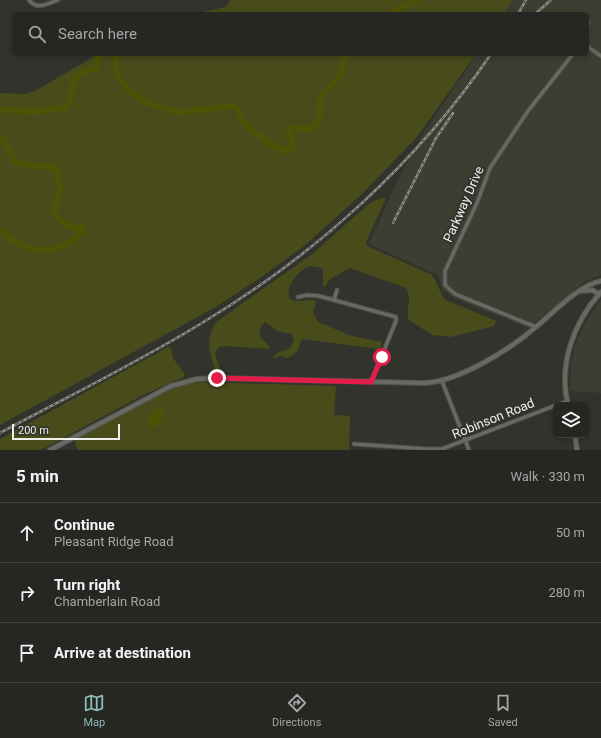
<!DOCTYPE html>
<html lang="en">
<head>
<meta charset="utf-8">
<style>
  body { margin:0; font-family:Roboto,sans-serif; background:#32322f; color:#f1f3f6 }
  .controls { position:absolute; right:12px; bottom:12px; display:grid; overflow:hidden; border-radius:6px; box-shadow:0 2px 6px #0003 }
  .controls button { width:36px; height:36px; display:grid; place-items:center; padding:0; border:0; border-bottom:1px solid #424340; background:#262622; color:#f1f3f6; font:20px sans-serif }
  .scale { position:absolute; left:12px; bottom:10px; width:108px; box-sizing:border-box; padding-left:4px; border:2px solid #eeeeea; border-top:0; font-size:11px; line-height:14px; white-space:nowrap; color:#eeeeea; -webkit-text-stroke:3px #32332d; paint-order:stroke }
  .stop { position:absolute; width:12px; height:12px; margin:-9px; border:3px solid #e11d48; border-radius:50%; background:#fff }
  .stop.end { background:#e11d48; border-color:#fff; box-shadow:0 1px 4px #0008 }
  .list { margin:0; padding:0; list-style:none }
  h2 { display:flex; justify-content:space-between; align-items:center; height:52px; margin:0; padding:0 16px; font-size:17px }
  h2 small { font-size:13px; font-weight:400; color:#a4a5a5 }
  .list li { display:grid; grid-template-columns:26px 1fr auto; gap:12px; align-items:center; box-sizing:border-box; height:60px; padding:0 16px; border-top:1px solid #424340 }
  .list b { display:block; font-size:15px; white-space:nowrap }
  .list p { margin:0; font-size:13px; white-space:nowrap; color:#a4a5a5 }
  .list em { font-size:13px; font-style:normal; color:#a4a5a5 }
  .icon { flex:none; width:22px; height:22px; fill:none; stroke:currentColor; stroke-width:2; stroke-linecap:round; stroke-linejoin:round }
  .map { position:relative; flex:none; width:601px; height:450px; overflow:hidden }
  .search { position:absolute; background:#262622; box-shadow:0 2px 6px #0003; left:12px; right:12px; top:12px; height:44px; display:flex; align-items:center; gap:10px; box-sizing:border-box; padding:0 14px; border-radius:6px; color:#a4a5a5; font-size:15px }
  .sheet { height:232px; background:#262622 }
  nav { display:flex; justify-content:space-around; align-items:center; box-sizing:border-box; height:56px; border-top:1px solid #424340; background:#262622; font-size:11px; color:#a4a5a5 }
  nav a { display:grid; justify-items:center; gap:2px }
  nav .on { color:#8bbbb9 }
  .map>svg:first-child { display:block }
</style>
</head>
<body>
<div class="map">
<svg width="601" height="450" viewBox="0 0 601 450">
  <rect width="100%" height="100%" fill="#32332d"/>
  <g fill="#3d3e32">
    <path d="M 513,0 L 601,0 L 601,275 L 585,281 L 528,328 L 454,298 L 443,290 L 438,275 L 369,244 L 399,177 L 425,131 L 477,54 L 587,54 L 587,14 L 503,14 Z"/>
    <path d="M 601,300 L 601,393 L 570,391 L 571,364 L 575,346 L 587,320 Z"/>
  </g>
  <g fill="#484c1b">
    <path d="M 230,0 L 513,0 L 503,14 L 192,14 L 226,7 Z"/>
    <path d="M 94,54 L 476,54 L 417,137 L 362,194 L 304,246 L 257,280 L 214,308 L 0,425 L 0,93 L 25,94 L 35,91 L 90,59 Z"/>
    <path d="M 381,198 L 386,198 L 366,242 L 367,246 L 430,274 L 433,276 L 444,299 L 496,321 L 494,326 L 451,337 L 432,335 L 409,320 C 404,308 414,303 406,288 L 350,268 L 329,280 L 325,287 L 323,286 L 323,271 L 322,268 L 310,266 C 299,270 286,285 289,298 L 294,301 L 314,300 L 316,302 L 313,312 L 318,322 L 352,336 L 382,342 L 380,349 L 302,339 L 297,352 L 288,358 L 280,356 L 274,359 L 273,358 L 275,354 L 290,348 L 294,339 L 291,334 L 277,331 L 265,322 L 260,328 L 260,337 L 271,348 C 265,351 232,344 219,347 L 215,353 L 221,373 L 216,373 C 210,351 204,343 216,322 L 311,255 L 370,203 Z"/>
    <path d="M 168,347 L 171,347 L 173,358 L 185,375 L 184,377 L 145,394 L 41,450 L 0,450 L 0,439 Z"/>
    <path d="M 200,382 L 336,386 L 334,415 L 350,416 L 349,450 L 78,450 L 74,440 L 168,390 L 189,383 Z"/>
  </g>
  <path fill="#4e5206" d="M 157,408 L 162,409 L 164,413 L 159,426 L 152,428 L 148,426 C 147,419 151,411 157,408 Z"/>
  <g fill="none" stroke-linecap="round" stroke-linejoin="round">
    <g stroke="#4e5206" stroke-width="6">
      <path d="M 388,14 L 417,0"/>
      <path d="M 115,54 L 118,77 L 130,91 L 147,103 L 177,112 L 234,106 C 241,110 240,118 245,124 C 249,130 279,150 286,151 L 292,148 C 294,141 286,134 291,128 L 311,129 L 316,126 L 319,118 L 321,96 L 341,75 L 345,54"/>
      <path d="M 0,109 L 33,112 L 65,108 C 75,99 68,81 80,74 C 85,70 90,71 95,69 L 99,54"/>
      <path d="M 0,138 C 11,146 8,156 16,163 L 56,168 L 60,188 L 54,212 C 60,224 71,229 83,228 L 83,230 C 79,237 73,240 67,244 C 43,257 20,247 0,231"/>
    </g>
    <defs>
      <g id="minor">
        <path d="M 29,0 C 37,11 48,3 58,0"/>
        <path d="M 587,27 L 588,23"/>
        <path d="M 587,46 L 601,56"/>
        <path d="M 298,297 L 307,295 L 319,296 L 396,317 L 396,321 L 371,382"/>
        <path d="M 334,300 L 337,290"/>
        <path d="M 536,327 L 455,294 L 445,285 L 445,271 L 477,203 L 490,168 L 528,111 L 573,54"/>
        <path d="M 442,381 L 469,450"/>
        <path d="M 354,444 L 428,449 L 442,449 L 567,401"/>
      </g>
      <g id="tertiary">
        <path d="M 582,291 L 592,290 L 599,294"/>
        <path d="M 568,405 C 558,365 574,321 601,292"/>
        <path d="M 575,435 L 577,450"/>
        <path d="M 50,450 L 171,386 L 197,379 L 217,378 L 424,383 C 458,382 511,349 537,326 C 555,311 578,286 601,281"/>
      </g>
    </defs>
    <use href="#minor" stroke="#51514c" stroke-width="5"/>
    <use href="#tertiary" stroke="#51514c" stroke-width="6"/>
    <use href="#minor" stroke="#696963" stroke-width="3"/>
    <use href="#tertiary" stroke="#696963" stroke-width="4"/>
    <defs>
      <g id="rail">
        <path d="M 518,14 L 526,0"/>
        <path d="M 535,14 L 551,0"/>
        <path d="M 393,223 L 436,138 L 453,113"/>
        <path d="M 0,433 C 67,397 137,363 202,323 C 315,255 417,163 491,54"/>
      </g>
    </defs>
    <use href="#rail" stroke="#90908b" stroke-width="2.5"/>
    <use href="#rail" stroke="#32332d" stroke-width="1" stroke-dasharray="3" stroke-linecap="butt"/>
  </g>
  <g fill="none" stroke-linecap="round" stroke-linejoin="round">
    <path stroke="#e11d48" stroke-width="5" d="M 217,378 L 371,382 L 382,357"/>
  </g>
  <g text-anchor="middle" stroke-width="4" stroke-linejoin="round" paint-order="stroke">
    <g font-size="13" fill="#eeeeea" stroke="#32332d">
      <text transform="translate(463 204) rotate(-66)" y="5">Parkway Drive</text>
      <text transform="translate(493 418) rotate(-22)" y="5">Robinson Road</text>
    </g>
  </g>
</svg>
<div class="controls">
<button><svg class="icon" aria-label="layers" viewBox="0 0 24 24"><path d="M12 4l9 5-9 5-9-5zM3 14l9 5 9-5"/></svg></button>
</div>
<div class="scale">200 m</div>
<div class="stop" style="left:382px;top:357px"></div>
<div class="stop end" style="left:217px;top:378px"></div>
<div class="search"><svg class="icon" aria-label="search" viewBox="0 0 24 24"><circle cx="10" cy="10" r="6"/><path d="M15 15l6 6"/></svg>Search here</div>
</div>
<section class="sheet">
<h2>5 min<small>Walk · 330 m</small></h2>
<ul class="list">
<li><svg class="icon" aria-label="ahead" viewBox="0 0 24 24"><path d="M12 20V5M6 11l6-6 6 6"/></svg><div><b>Continue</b><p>Pleasant Ridge Road</p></div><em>50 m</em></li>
<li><svg class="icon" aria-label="right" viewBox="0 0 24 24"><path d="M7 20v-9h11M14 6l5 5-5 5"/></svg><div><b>Turn right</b><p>Chamberlain Road</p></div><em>280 m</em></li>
<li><svg class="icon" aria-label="arrive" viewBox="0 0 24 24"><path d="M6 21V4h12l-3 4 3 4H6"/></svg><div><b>Arrive at destination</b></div></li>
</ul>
</section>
<nav>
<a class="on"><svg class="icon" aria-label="map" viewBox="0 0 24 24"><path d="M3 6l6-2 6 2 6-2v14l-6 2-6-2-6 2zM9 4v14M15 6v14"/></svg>Map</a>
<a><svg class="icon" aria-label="directions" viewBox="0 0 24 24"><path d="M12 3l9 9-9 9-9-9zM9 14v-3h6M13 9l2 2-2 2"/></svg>Directions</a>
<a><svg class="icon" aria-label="saved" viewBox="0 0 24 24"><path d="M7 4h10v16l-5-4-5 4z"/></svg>Saved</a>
</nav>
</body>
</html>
